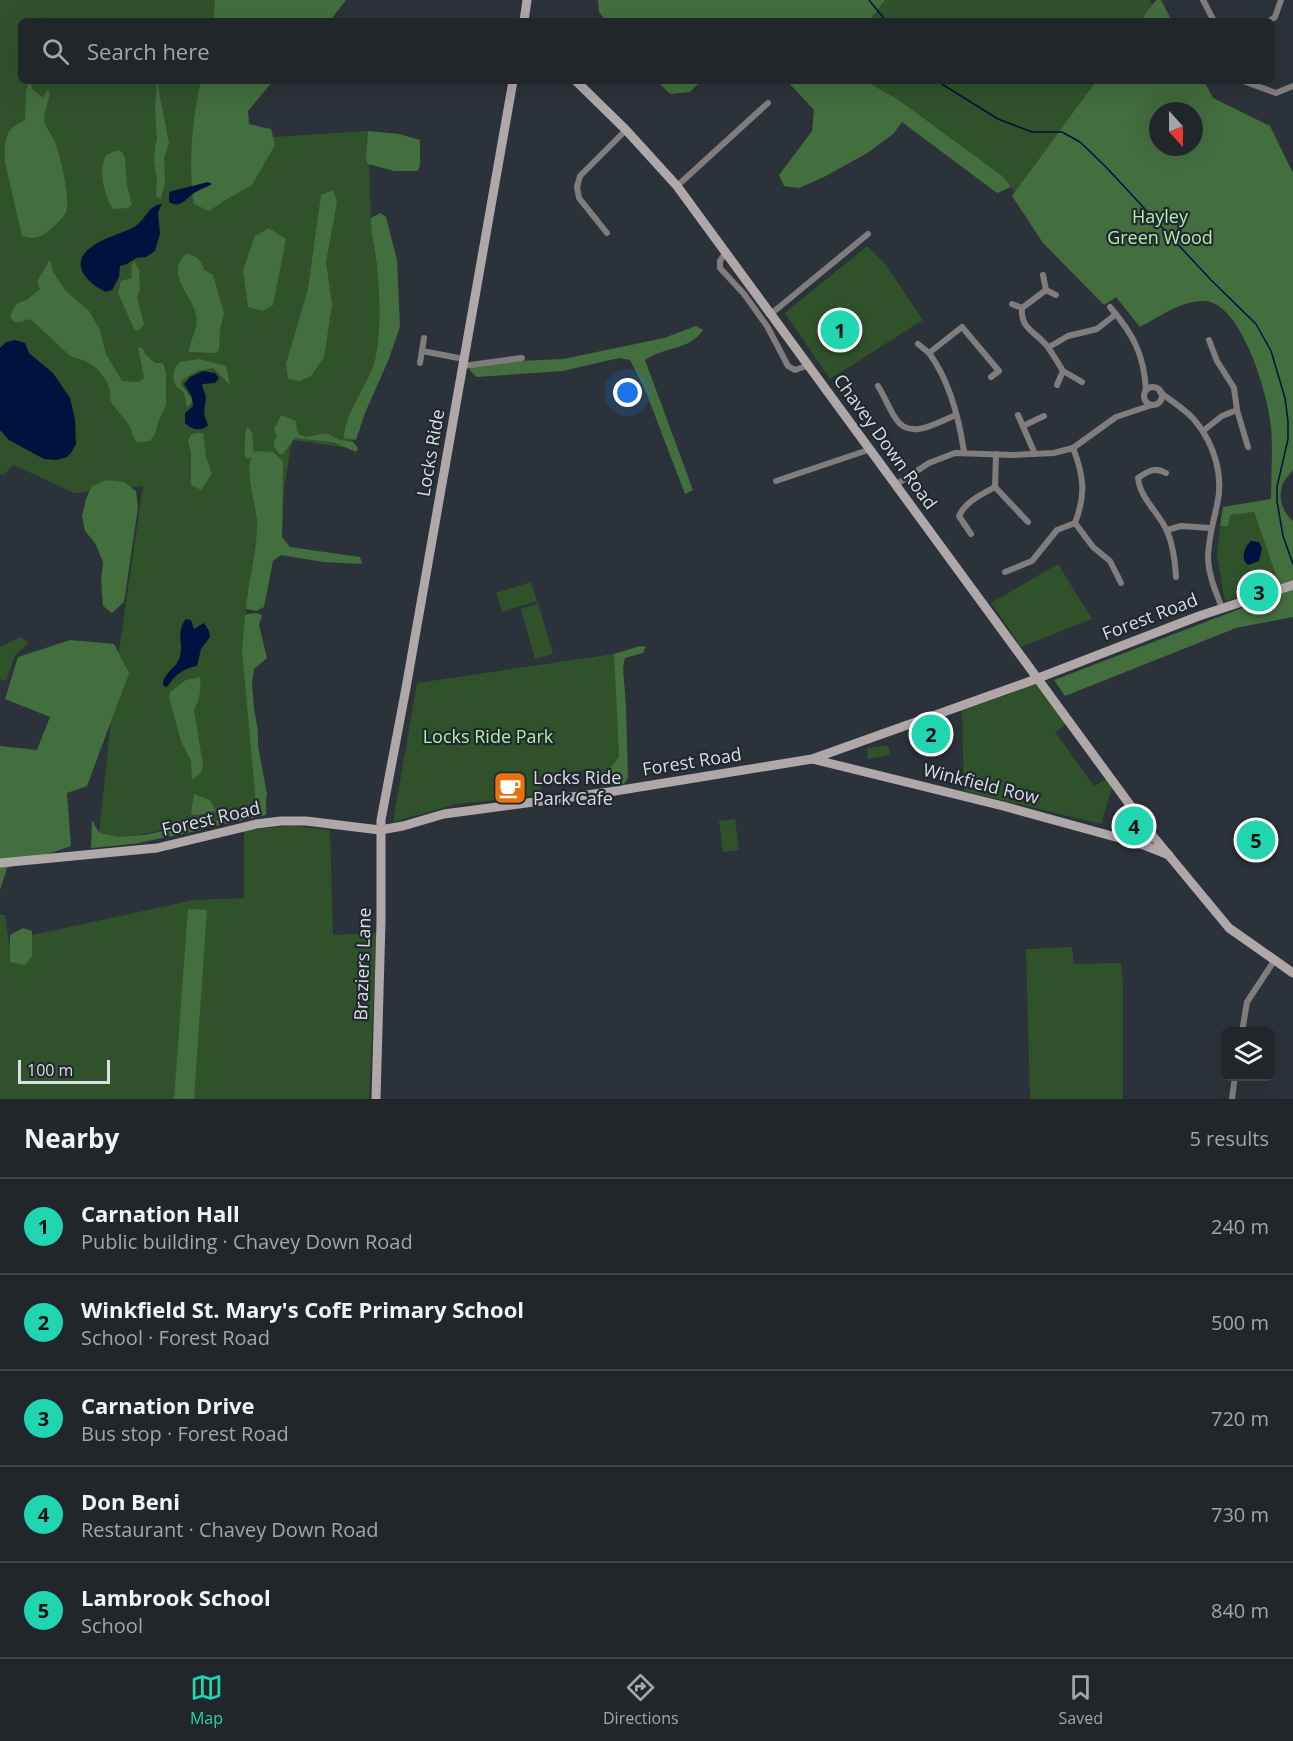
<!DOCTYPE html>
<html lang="en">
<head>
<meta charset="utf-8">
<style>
  body { margin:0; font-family:"Open Sans",sans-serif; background:#292e33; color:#f1f3f6 }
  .controls { position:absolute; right:18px; bottom:18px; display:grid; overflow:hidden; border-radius:9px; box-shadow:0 6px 24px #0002 }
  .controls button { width:54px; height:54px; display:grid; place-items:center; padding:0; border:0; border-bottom:2px solid #3e4347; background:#21262b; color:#f1f3f6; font:30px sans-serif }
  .compass { position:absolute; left:1149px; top:102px; width:54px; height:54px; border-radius:50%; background:#21262b; box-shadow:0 6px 24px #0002; rotate:159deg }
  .scale { position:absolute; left:18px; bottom:15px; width:92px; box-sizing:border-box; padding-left:6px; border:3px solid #dadee3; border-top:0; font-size:16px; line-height:21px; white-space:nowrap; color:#dadee3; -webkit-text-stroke:4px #22282f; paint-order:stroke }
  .you { position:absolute; left:628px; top:393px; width:21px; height:21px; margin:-15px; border:4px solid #fff; border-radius:50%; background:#1a73e8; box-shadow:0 0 0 9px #1a73e833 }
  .badge { display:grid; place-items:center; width:39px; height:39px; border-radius:50%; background:#20d5b0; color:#111; font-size:20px; font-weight:700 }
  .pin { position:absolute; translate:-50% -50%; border:3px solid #fff; box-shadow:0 2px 6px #0006 }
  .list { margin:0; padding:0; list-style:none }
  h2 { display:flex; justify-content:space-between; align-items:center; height:78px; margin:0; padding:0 24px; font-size:26px }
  h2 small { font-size:20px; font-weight:400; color:#a2a5a9 }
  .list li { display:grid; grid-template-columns:39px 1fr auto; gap:18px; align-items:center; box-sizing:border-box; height:96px; padding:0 24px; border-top:2px solid #3e4347 }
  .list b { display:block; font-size:22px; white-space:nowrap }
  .list p { margin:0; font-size:20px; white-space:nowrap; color:#a2a5a9 }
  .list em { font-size:20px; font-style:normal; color:#a2a5a9 }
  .icon { flex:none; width:33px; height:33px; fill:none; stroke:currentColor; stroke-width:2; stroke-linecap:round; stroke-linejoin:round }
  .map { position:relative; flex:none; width:1293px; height:1099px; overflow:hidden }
  .search { position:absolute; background:#21262b; box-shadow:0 6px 24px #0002; left:18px; right:18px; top:18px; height:66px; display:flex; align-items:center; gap:15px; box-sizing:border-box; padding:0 21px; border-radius:9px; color:#a2a5a9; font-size:22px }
  .sheet { height:558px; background:#21262b }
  nav { display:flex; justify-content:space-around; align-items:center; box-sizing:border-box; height:84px; border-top:2px solid #3e4347; background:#21262b; font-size:16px; color:#a2a5a9 }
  nav a { display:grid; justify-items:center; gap:3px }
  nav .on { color:#20d5b0 }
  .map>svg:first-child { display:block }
</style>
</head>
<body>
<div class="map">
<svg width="1293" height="1099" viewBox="0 0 1293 1099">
  <rect width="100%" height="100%" fill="#2c3239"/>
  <g fill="#2f522b">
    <path d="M 0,0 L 230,0 L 232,21 L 21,21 L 21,81 L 237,81 L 243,139 L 368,131 L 371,218 L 386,339 L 350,448 L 292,440 L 284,489 L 282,537 L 273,561 L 246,609 L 249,700 L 260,811 L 98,843 L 117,664 L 143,486 L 74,493 L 14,465 L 3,475 L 0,474 Z"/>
    <path d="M 885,0 L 1150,0 L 1152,5 L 1140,21 L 869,21 Z"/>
    <path d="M 865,81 L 1096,81 L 1015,192 L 1001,176 L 896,98 Z"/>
    <path d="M 867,246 L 886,265 L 923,320 L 830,379 L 785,313 Z"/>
    <path d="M 1254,512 L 1277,578 L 1258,585 L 1260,591 L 1225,601 L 1217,557 L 1220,526 L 1228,526 L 1229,515 Z"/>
    <path d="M 1058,564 L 1092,619 L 1021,647 L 991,603 Z"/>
    <path d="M 531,582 L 537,601 L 502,612 L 496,593 Z"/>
    <path d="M 538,603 L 553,654 L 535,659 L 521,609 Z"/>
    <path d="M 20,637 L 29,643 L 15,655 L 6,681 L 0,679 L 0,647 Z"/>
    <path d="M 614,654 L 619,757 L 606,775 L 606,786 L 602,787 L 599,768 L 539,777 L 542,795 L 457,804 L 393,822 L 417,683 Z"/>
    <path d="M 1037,684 L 1067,724 L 1055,732 L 1094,786 L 1107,779 L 1112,787 L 1101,824 L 964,791 L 962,711 Z"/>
    <path d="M 888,745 L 890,755 L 868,759 L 867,748 Z"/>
    <path d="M 735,819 L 739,850 L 723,852 L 719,821 Z"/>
    <path d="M 290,826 L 330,830 L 333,935 L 377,933 L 369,1099 L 0,1099 L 0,915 L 5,915 L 9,944 L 32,956 L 32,935 L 194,900 L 244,898 L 244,830 Z"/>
    <path d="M 1072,947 L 1074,964 L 1121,963 L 1123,982 L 1123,1099 L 1030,1099 L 1026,949 Z"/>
  </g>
  <g fill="#436e3e" fill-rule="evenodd">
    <path d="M 215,0 L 346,0 L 330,21 L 213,21 Z"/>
    <path d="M 598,0 L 885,0 L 869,21 L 606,21 L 599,12 Z"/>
    <path d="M 1156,0 L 1161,0 L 1172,21 L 1140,21 Z"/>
    <path d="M 29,81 L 33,90 L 43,98 L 47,90 L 50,92 C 49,102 42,114 45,124 C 47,130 52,135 54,140 C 60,154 71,199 66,212 C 63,219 56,224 51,229 C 41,237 36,240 22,236 L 5,162 L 5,144 L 8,133 L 13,127 L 25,120 L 26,92 Z"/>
    <path d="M 157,81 L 169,143 L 164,158 L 165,181 L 161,199 L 156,196 L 157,179 L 154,162 L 155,146 L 157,140 L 155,109 Z"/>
    <path d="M 201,81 L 273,81 L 248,111 L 249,124 L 271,129 L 275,145 L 252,185 L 227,199 L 209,211 L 194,204 C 188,166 192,118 201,81 Z"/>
    <path d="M 657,81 L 701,81 L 690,92 L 670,94 Z"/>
    <path d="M 787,81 L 865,81 L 896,98 L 1002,176 L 1011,187 L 997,193 L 902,122 L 893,134 L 869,152 L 824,177 L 799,188 L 784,186 L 779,175 L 812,131 L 814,110 Z"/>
    <path d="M 1096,81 L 1204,81 L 1213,98 L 1270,126 L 1293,173 L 1293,470 C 1290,474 1283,481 1282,486 C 1278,499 1283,513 1293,521 L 1293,617 L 1236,628 L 1065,696 L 1054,680 L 1263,600 L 1258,585 L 1277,578 L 1254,512 L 1230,515 L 1228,526 L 1220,526 L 1223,507 L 1271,499 C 1271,475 1273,450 1271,426 C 1268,395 1241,300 1203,301 C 1181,301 1159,317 1140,327 L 1116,297 L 1104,305 L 1043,243 L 1012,196 ZM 1158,111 L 1194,111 L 1194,147 L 1158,147 Z"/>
    <path d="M 368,131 L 399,134 L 420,140 L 420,165 L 418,171 L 394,171 L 368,164 L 366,160 Z"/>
    <path d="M 118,150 L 122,152 L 125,158 L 127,186 L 132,205 L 128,208 L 113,209 C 104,195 98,170 106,155 Z"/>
    <path d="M 333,190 L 337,202 L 326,262 L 332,305 L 324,357 L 311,376 L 300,381 L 288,379 L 286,364 L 308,289 L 321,195 Z"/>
    <path d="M 380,213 L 386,217 L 397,260 L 400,327 L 388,361 L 365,413 L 356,440 L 344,438 C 345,409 370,385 376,356 C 381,330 380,295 377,268 C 376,251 371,236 371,218 Z"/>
    <path d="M 269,228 L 286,239 L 273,305 L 262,311 L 248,307 L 243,270 L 255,236 Z"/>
    <path d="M 186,254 C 196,255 201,259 204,270 L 213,275 L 224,313 L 220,329 L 219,350 L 216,353 L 189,352 C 189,339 199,331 196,315 C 193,296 164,273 186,254 Z"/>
    <path d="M 50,260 L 53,272 L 66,291 L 89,311 L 100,330 L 106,354 L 122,381 L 138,382 L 144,378 L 138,347 L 142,348 L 146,355 L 155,363 L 163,363 L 166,373 L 166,405 L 159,420 L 155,434 L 150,441 L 136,442 L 129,425 L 110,401 C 113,386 101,370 89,363 C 82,358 75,360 68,354 C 55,342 43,330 30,319 L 21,322 L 14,322 L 10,317 L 16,304 L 28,299 L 40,289 L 37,281 Z"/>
    <path d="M 134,261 L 139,270 L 140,289 L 137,298 L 144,324 L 141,329 L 135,331 L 118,293 L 121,281 L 132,278 L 131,267 Z"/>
    <path d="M 696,326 L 703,330 C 691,350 663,347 645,360 L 693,490 L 685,494 L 646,392 L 630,360 L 619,358 L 563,371 L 476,377 L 469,369 L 477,363 L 563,359 L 664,338 Z"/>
    <path d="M 199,359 L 226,366 L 230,385 L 213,368 L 197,371 L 182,380 L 181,384 L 193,401 L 187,408 L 184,393 C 182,390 178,389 176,386 C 171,379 174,367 180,362 Z"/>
    <path d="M 281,415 L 296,421 L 297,431 L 300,435 L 307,437 L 326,433 L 340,440 L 353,442 L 358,448 L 356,452 L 333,442 L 295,438 L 282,455 L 279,454 C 275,448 271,443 277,436 L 274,429 Z"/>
    <path d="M 248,427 L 252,433 L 254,453 L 256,451 L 273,452 L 283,461 L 282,537 L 290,547 L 360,557 L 362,564 L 323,562 L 281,555 L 273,561 L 264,607 L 256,611 L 246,609 C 248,580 258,551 257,521 C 256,504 244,469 252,457 L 247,459 L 244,454 C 247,445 242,436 248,427 Z"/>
    <path d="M 195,433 L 203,433 L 206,457 L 212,474 L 201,490 L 191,485 L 191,453 L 188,440 L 191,435 Z"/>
    <path d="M 107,480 L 124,482 L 136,491 L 138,507 L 124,602 L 112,613 L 103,606 L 101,580 L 103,562 L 95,543 L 85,531 L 82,516 L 86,499 L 92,486 Z"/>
    <path d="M 256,613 L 262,615 L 259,625 L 267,658 L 254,669 L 252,682 L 254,709 L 258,731 L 258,746 L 267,794 C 265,801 267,808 266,815 L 215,826 L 207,822 L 249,814 L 255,810 L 255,793 L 242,650 L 245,616 L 247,614 Z"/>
    <path d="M 70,640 L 114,644 L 129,673 L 87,786 L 67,793 L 71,846 L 7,868 L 0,890 L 0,746 L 37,750 L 50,717 L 5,699 L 18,657 Z"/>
    <path d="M 640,646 L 646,647 L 643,653 L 625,658 L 623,667 L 626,707 L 628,778 L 624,784 L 606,786 L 605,775 L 619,757 L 614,654 Z"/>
    <path d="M 200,677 C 201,690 200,699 194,710 L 203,765 L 201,773 L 192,780 L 191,761 L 181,741 L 169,698 L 170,692 L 186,680 Z"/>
    <path d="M 194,794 L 210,800 L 216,811 L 196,815 L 191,814 Z"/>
    <path d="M 92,820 L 98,831 L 103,834 L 120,837 L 144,835 L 196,824 L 200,825 L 202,830 L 133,844 L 91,848 Z"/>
    <path d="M 188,909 L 207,910 L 194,1099 L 174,1099 Z"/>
    <path d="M 23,928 L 32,931 L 32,956 L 25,965 L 10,962 L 10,935 Z"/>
  </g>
  <g fill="#01123f">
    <path d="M 208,182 L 212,184 C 206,188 200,189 194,193 C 185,199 181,209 169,202 L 169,193 L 172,191 Z"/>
    <path d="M 162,204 L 158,212 L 160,234 L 155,251 L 146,257 L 136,258 L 127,264 L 120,266 L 119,277 L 112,290 L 106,292 C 97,288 86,280 82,271 C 72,245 120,235 134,227 C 146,220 148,205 162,204 Z"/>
    <path d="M 15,340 L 25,343 L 29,353 L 53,373 L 70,398 L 75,419 L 76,444 L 71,453 L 67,457 L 56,460 L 44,459 L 9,440 L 0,430 L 0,348 L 6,342 Z"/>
    <path d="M 203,371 L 215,373 L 219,378 L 215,383 L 203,384 L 202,385 L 206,397 L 204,414 L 208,425 C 202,432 192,430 185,423 L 185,413 L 193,406 L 192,397 L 184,384 L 190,377 Z"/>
    <path d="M 1251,541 L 1259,542 L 1262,548 L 1259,561 L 1248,565 C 1240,559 1244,547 1251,541 Z"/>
    <path d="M 186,619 L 191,620 L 194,629 L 204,623 L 209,631 L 210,637 L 201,649 L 197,666 C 184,668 175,675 168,686 L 165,687 L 163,684 C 164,672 177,668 180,656 C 184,644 175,633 186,619 Z"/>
  </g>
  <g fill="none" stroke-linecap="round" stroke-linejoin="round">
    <g stroke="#01123f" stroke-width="1.5">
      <path d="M 869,0 L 886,21"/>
      <path d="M 937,81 L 998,119 L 1032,132 L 1062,132 L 1080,142 L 1106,167 L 1211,280 L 1256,324 L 1271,351 L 1285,398 L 1288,421 L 1288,439 L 1277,487 L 1277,501 L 1283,536 L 1293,564"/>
    </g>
    <g stroke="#827d7d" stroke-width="6">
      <path d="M 1203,0 L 1214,21"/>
      <path d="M 1269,21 L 1275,17 L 1281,0"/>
      <path d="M 1243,81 L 1276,93 L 1293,86"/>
      <path d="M 677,186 L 768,103"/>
      <path d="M 607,233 L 579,198 L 577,187 L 580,176 L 626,130"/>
      <path d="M 726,252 L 720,261 L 720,268 L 744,294 L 767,326 L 788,366 L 795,370 L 809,365"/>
      <path d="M 1043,275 L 1046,290 L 1056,295"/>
      <path d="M 1012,304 L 1022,308 C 1020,329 1036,332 1047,346 C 1053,354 1058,363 1063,371"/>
      <path d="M 1110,307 C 1133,334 1144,354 1146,390"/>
      <path d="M 1022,308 L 1046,290"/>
      <path d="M 772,313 L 868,234"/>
      <path d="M 918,344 L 929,353"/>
      <path d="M 1049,347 L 1068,336 L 1097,329 L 1116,314"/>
      <path d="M 422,351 L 464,359"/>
      <path d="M 420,363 L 424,338"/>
      <path d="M 463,366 L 522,358"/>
      <path d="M 1057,385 L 1063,371 L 1082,382"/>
      <path d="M 878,386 C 885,397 889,409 896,419 C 910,441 938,422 956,415"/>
      <circle cx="1153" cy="396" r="9"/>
      <path d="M 1160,392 C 1172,402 1187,410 1196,422 C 1214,444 1224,476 1217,505 C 1213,524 1208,539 1208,559 C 1209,577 1216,592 1222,608"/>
      <path d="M 1237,410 L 1248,447"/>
      <path d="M 1018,415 L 1035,454"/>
      <path d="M 1023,426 L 1044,416"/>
      <path d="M 1203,431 L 1222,416 L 1237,410 L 1234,388 L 1217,361 L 1209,340"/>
      <path d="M 964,452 C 959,418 949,380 929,353 L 962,327 L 999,371 L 991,377"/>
      <path d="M 1166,473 C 1155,466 1147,472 1138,478 C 1140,498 1158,512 1166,529 C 1173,543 1175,561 1176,577"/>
      <path d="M 776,481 L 871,449"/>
      <path d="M 897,484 L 929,463 L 955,453 L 1012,455 L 1054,453 L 1073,448 L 1116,417 L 1152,405"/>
      <path d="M 995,487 L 996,454"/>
      <path d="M 1075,523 L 1093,547 L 1110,561 L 1121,583"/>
      <path d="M 1167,530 L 1181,526 L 1210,528"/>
      <path d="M 971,534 L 959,516 C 965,502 982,494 995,487 L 1028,522"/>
      <path d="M 1005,572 L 1032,561 L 1057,530 L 1075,523 C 1086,494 1084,476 1073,448"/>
      <path d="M 1242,1032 L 1247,1002 L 1274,961"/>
      <path d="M 1232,1099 L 1235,1076"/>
    </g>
    <g stroke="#b0a7a8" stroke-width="9">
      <path d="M 524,21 L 527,0"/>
      <path d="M 576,81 L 626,130 L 677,186 L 1152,835 L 1229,928 L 1293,973"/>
      <path d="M 812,759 L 1003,806 L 1141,844 L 1146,842 L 1152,835"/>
      <path d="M 1141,844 L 1169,855"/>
      <path d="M 0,863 L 157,848 L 256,824 L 281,821 L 306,821 L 380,830 L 403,826 L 444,814 L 609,792 L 812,759 L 1028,682 L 1199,616 L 1293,585"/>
      <path d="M 376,1099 L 381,922 L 381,820 L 406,688 L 513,81"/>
    </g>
  </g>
  <defs>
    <symbol id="cafe-square" viewBox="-11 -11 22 22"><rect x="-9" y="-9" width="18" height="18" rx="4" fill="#e8710a" stroke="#22282f"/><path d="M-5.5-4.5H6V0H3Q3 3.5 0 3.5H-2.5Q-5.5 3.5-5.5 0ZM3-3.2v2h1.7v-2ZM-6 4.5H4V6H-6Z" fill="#fff"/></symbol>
  </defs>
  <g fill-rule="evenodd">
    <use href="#cafe-square" x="491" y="769" width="38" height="38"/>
  </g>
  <g text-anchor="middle" stroke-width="4.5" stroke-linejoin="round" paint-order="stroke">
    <g font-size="18" fill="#aff1a7" stroke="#22282f">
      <text x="1160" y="223">Hayley<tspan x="1160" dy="21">Green Wood</tspan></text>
      <text x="488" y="743">Locks Ride Park</text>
    </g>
    <g font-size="18" fill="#dadee3" stroke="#22282f">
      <text transform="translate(885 442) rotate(54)" y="6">Chavey Down Road</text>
      <text transform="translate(431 453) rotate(-80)" y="6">Locks Ride</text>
      <text transform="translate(1150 617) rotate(-21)" y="6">Forest Road</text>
      <text transform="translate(692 762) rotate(-9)" y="6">Forest Road</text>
      <text transform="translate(981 784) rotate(14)" y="6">Winkfield Row</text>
      <text transform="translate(211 819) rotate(-13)" y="6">Forest Road</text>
      <text transform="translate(363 964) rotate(-88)" y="6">Braziers Lane</text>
    </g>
    <g font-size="18" fill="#dadee3" stroke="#22282f" text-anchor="start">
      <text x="533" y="784">Locks Ride<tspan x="533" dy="21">Park Cafe</tspan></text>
    </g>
  </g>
</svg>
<div class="controls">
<button><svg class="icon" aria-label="layers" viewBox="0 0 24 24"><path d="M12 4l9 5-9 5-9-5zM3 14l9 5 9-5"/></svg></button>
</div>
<svg class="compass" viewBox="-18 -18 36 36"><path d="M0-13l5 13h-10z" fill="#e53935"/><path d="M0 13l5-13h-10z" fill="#a2a5a9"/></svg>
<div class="scale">100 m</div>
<div class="you"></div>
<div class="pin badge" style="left:840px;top:330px">1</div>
<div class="pin badge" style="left:931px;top:734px">2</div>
<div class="pin badge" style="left:1259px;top:592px">3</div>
<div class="pin badge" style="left:1134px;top:826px">4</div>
<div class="pin badge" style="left:1256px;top:840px">5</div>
<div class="search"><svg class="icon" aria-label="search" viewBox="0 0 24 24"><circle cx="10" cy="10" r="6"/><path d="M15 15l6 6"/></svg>Search here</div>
</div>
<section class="sheet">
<h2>Nearby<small>5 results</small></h2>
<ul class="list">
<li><span class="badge">1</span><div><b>Carnation Hall</b><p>Public building · Chavey Down Road</p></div><em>240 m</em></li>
<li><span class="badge">2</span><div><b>Winkfield St. Mary's CofE Primary School</b><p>School · Forest Road</p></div><em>500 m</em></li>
<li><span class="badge">3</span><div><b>Carnation Drive</b><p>Bus stop · Forest Road</p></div><em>720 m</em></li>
<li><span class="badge">4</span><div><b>Don Beni</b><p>Restaurant · Chavey Down Road</p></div><em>730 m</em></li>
<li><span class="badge">5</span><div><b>Lambrook School</b><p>School</p></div><em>840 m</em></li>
</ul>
</section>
<nav>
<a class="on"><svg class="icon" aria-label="map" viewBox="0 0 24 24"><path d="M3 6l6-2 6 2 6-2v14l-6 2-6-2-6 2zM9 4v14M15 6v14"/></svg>Map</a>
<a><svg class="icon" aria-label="directions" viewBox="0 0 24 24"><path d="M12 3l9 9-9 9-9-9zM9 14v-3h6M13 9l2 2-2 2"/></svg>Directions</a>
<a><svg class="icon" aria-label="saved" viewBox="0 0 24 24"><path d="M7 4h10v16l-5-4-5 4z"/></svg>Saved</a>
</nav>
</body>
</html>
